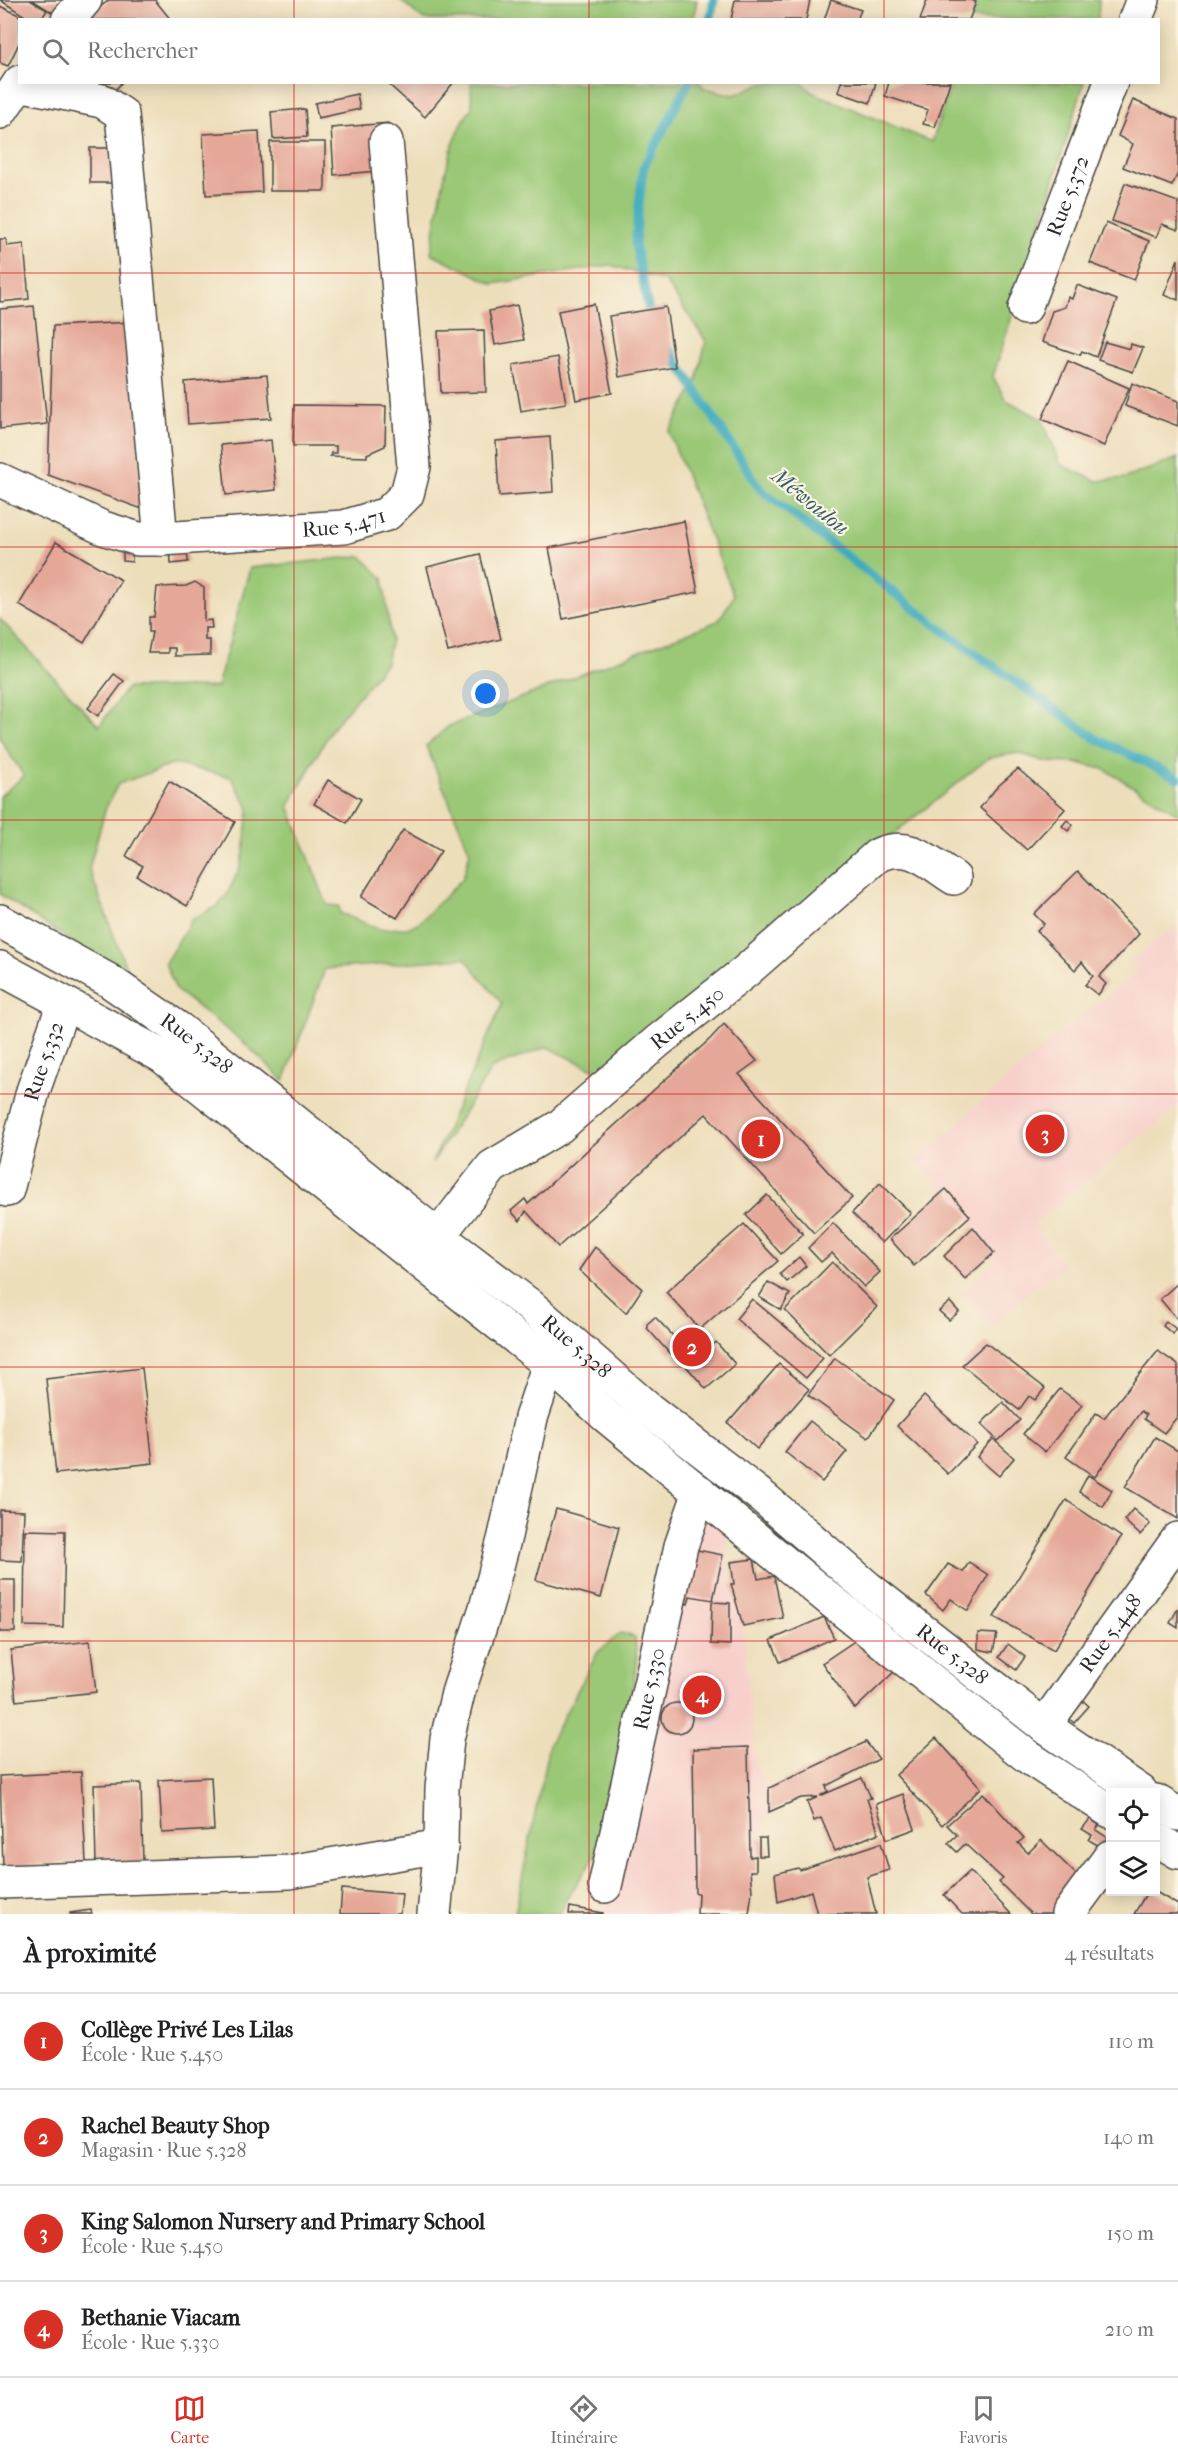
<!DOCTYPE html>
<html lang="fr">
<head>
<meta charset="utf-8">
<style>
  body { margin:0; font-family:"IM FELL French Canon",serif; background:#f6f6f6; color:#202124 }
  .controls { position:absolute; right:18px; bottom:18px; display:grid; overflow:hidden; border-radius:0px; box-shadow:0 3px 15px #0003 }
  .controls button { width:54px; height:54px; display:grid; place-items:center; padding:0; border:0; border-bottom:2px solid #e0e0e0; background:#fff; color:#202124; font:30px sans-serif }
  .you { position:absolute; left:486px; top:694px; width:21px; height:21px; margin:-15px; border:4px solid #fff; border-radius:50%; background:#1a73e8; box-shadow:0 0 0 9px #1a73e833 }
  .badge { display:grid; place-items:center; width:39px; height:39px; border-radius:50%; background:#d93025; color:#fff; font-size:20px; font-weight:700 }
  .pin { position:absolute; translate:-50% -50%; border:3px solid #fff; box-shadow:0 2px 6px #0006 }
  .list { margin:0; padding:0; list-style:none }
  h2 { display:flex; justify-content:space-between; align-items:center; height:78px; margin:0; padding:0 24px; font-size:26px }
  h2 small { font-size:20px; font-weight:400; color:#757577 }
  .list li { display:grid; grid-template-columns:39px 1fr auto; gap:18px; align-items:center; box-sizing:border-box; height:96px; padding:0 24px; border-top:2px solid #e0e0e0 }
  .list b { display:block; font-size:22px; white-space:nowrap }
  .list p { margin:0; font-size:20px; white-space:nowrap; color:#757577 }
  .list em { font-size:20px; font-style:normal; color:#757577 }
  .icon { flex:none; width:33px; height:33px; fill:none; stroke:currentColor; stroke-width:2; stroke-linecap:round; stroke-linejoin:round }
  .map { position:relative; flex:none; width:1178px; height:1914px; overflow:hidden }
  .search { position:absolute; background:#fff; box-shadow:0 3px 15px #0003; left:18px; right:18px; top:18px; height:66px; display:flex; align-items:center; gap:15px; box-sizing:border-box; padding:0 21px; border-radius:0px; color:#757577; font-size:22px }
  .sheet { height:462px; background:#fff }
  nav { display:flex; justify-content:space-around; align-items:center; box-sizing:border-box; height:84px; border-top:2px solid #e0e0e0; background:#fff; font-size:16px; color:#757577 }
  nav a { display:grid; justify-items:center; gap:3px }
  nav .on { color:#d93025 }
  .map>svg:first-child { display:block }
</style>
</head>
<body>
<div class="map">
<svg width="1178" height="1914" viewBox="0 0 1178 1914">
  <rect width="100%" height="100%" fill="#fcf5e5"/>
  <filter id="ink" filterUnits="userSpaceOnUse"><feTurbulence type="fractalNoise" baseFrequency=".0167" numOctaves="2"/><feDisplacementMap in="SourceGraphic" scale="12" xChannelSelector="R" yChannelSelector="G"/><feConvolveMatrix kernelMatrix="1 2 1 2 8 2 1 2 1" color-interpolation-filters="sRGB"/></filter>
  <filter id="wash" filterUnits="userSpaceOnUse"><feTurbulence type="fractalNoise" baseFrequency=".008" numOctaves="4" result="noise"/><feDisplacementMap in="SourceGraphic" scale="24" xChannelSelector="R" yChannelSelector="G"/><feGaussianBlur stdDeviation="1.35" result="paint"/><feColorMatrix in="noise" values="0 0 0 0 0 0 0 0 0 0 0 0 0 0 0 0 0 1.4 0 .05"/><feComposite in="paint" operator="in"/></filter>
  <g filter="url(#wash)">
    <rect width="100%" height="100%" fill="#eddebb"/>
    <g fill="#f7d0cc">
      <path d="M 1173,928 L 1178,933 L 1178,1106 L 1034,1224 L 1064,1266 L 1024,1296 L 991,1327 L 961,1293 L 994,1262 L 965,1214 L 924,1169 L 915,1162 L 1036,1053 L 1137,972 L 1131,961 Z"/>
      <path d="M 697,1500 L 724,1526 L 731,1584 L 743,1626 L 756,1764 L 768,1790 L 769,1812 L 756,1856 L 750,1914 L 604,1914 L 679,1593 Z"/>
    </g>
    <g fill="#9ac876" stroke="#627a50" stroke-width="1.5">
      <path d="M 400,0 L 697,0 L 693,19 L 424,20 Z"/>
      <path d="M 978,0 L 1099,0 L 1098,19 L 972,19 Z"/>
      <path d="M 700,82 L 704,88 L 734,95 L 762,83 L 802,83 L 812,92 L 932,142 L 952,83 L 1084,83 L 993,377 L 1006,400 L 1042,419 L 1061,465 L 1097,481 L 1125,478 L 1178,458 L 1178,814 L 1104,769 L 1077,763 L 1047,762 L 1018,753 L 989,758 L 857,863 L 610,1077 L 547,1047 L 492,1068 L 432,1163 L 502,1004 L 465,958 L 325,969 L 284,1081 L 242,1041 L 176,990 L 165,963 L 192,919 L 217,906 L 227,895 L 240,867 L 244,853 L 249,808 L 231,777 L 174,764 L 118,784 L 105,810 L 89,869 L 128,973 L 102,962 L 0,894 L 0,796 L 24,776 L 0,739 L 0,619 L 99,726 L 127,688 L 217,687 L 250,568 L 361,556 L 383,578 L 391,639 L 386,663 L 331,730 L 289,806 L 327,905 L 339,906 L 340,913 L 379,929 L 408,928 L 421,921 L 463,878 L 470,852 L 426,746 L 449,726 L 718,621 L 734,596 L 669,432 L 696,384 L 706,341 L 665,281 L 610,265 L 493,284 L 431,253 C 438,213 446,139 472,108 L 471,83 Z"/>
      <path d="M 621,1633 L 635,1637 L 637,1665 L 598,1851 L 566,1900 L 560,1914 L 515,1914 L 549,1744 L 598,1652 Z"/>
    </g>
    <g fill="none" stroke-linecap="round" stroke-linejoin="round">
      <g stroke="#3fabbe" stroke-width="9">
        <path d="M 710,20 L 714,0"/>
        <path d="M 651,321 L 635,244 L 643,168 L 689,82"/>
        <path d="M 667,346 L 760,489 L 941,629 L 1095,738 L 1178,778"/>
      </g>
    </g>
    <g id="blocks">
      <g fill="#e5a798">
        <path d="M 0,0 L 30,0 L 47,10 L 41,20 L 31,20 Z"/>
        <path d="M 32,0 L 72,0 L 61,18 Z"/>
        <path d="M 109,0 L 155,0 L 171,20 L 91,20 L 89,16 Z"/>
        <path d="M 735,0 L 810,0 L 806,20 L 731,20 Z"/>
        <path d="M 831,0 L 861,10 L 857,20 L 824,20 Z"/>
        <path d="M 927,0 L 970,0 L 976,2 L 969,20 L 920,20 Z"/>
        <path d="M 0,6 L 29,20 L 20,20 L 20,41 L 8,66 L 0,63 Z"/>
        <path d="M 90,82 L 122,82 L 109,98 Z"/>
        <path d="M 386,82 L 454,82 L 425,117 Z"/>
        <path d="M 841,82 L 876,82 L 870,103 L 838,92 Z"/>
        <path d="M 889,82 L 950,82 L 935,127 L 923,124 L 928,110 L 885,96 Z"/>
        <path d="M 357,94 L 360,109 L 318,118 L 315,103 Z"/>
        <path d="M 1133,100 L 1178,119 L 1178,173 L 1172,186 L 1123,167 L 1133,144 L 1118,136 Z"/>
        <path d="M 305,109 L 307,137 L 273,139 L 271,112 Z"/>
        <path d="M 388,123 L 388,170 L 334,175 L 331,128 Z"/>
        <path d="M 259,131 L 262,192 L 206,195 L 203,134 Z"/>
        <rect x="270" y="142" width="55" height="49"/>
        <rect x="90" y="148" width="29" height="35"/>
        <path d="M 1125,183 L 1178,202 L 1178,230 L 1162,224 L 1156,237 L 1112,221 Z"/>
        <path d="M 1106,223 L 1149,241 L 1134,280 L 1090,263 Z"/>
        <path d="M 0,239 L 6,239 L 7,246 L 24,244 L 29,299 L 0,302 Z"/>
        <path d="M 1178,259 L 1178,300 L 1164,295 Z"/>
        <path d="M 1077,285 L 1117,300 L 1096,357 L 1082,351 L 1080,355 L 1042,342 L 1052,311 L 1065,307 L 1068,297 L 1072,299 Z"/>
        <path d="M 594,304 L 612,393 L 576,400 L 558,311 Z"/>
        <path d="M 517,305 L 524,340 L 495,345 L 489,311 Z"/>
        <path d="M 34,306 L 47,424 L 0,429 L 0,309 Z"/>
        <path d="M 666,307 L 675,367 L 619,377 L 609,316 Z"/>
        <path d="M 134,322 L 142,509 L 48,475 L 53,326 Z"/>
        <path d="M 484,330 L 486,392 L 441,393 L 438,331 Z"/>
        <path d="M 1105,342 L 1130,349 L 1131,344 L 1143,348 L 1133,372 L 1098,360 Z"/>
        <path d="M 558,357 L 566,403 L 521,411 L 513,365 Z"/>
        <path d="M 1068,361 L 1129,388 L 1104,446 L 1042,419 Z"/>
        <path d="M 267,375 L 271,418 L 188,424 L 185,382 Z"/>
        <path d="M 1132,383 L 1178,401 L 1178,426 L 1125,406 Z"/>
        <path d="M 294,405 L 386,406 L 385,446 L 367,454 L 367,457 L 330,456 L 331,453 L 336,453 L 336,446 L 293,446 Z"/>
        <path d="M 550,437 L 553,492 L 499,496 L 496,441 Z"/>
        <path d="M 271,440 L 276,490 L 226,495 L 221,445 Z"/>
        <path d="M 684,521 L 698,592 L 563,619 L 549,548 Z"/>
        <path d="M 186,541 L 188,562 L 171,564 L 170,542 Z"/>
        <path d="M 56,542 L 121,580 L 84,643 L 19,605 Z"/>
        <path d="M 123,545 L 132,551 L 132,562 L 123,561 Z"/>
        <path d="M 480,554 L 501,639 L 448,652 L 427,567 Z"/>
        <path d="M 195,582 L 204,588 L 204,621 L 211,620 L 212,628 L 205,628 L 205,640 L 210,640 L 210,655 L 175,656 L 175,648 L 168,648 L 168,653 L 148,653 L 152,632 L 149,632 L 149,617 L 154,617 L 157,587 L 186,586 Z"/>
        <path d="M 114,674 L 124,681 L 98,716 L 88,708 Z"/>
        <path d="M 1018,769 L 1065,809 L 1027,850 L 980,808 L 997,787 Z"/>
        <path d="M 328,780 L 361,799 L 347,823 L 314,804 Z"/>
        <path d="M 169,781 L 235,822 L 187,906 L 137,876 L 143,866 L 126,856 Z"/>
        <path d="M 1067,820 L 1073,825 L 1068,831 L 1062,826 Z"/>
        <path d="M 403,830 L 441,851 L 397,918 L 361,897 Z"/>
        <path d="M 1078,871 L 1139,934 L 1099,977 L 1106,984 L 1098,995 L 1085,985 L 1093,976 L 1082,962 L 1075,970 L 1037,931 L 1044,924 L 1034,914 Z"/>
        <path d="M 724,1024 L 757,1061 L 739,1074 L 852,1198 L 814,1233 L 706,1114 L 558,1247 L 526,1211 L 520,1221 L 511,1211 L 525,1199 L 528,1204 L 710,1039 Z"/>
        <path d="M 880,1183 L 911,1213 L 882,1243 L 852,1213 Z"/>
        <path d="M 946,1189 L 970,1216 L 914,1266 L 890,1239 Z"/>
        <path d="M 767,1195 L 803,1234 L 781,1254 L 746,1215 Z"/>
        <path d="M 833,1223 L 880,1272 L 864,1287 L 832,1253 L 821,1262 L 808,1248 Z"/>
        <path d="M 744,1224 L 778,1261 L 700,1329 L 666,1292 Z"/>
        <path d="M 973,1227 L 994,1253 L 965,1279 L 944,1256 Z"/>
        <path d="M 595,1247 L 642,1289 L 626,1313 L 579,1270 Z"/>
        <path d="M 799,1257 L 806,1266 L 787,1282 L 780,1274 Z"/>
        <path d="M 832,1262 L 877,1307 L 829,1355 L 785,1310 Z"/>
        <path d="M 768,1282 L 790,1294 L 781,1310 L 759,1297 Z"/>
        <path d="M 1178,1283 L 1178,1320 L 1160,1299 Z"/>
        <path d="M 752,1299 L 823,1358 L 806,1378 L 736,1319 Z"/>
        <path d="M 950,1302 L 959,1312 L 949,1320 L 939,1311 Z"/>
        <path d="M 655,1317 L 681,1344 L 670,1354 L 647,1328 L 647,1324 Z"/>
        <path d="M 1166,1321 L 1176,1329 L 1173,1334 L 1163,1326 Z"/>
        <path d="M 698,1331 L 707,1340 L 687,1360 L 679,1352 Z"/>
        <path d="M 716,1342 L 735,1364 L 706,1389 L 687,1367 Z"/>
        <path d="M 986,1343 L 1045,1388 L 1035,1400 L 1029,1396 L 1019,1410 L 962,1365 Z"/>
        <path d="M 1158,1351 L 1178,1365 L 1178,1416 L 1164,1433 L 1144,1419 L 1146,1415 L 1141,1411 L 1095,1477 L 1066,1457 L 1096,1413 L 1104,1418 Z"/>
        <path d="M 835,1358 L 894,1400 L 868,1438 L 808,1395 Z"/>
        <path d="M 779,1364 L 809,1389 L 757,1449 L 728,1423 Z"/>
        <path d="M 142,1368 L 153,1463 L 56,1474 L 46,1379 Z"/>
        <path d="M 1060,1389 L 1082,1405 L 1045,1452 L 1023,1434 Z"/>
        <path d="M 924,1396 L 977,1444 L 948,1474 L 897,1426 Z"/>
        <path d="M 1003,1402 L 1020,1420 L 998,1441 L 981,1424 Z"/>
        <path d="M 810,1421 L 847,1451 L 822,1482 L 785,1452 Z"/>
        <path d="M 1155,1437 L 1178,1451 L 1178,1519 L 1125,1487 Z"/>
        <path d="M 993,1439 L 1014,1458 L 999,1476 L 977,1457 Z"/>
        <path d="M 1088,1475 L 1112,1490 L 1103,1507 L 1079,1492 Z"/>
        <path d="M 1066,1500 L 1121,1537 L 1054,1650 L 994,1617 Z"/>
        <path d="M 556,1509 L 619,1527 L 601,1598 L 536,1580 Z"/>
        <path d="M 1133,1509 L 1150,1524 L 1140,1535 L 1124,1520 Z"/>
        <path d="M 0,1510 L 24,1511 L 22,1561 L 0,1560 Z"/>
        <path d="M 25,1530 L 65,1531 L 63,1627 L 24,1626 Z"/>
        <path d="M 687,1548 L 723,1555 L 713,1600 L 690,1596 L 688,1604 L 681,1602 Z"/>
        <path d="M 754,1559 L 758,1579 L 774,1576 L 783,1618 L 743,1626 L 731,1584 L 734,1584 L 731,1562 Z"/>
        <path d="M 969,1562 L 988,1575 L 968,1611 L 951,1599 L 943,1610 L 926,1595 L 948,1564 L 963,1572 Z"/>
        <rect x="0" y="1580" width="15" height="52"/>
        <path d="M 712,1602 L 730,1603 L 730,1645 L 711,1644 Z"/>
        <path d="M 1178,1608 L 1178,1628 L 1170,1623 Z"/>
        <path d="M 824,1617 L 834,1638 L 780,1662 L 771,1640 Z"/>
        <path d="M 978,1633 L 997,1634 L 993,1652 L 978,1649 Z"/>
        <path d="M 862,1636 L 897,1669 L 855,1709 L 822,1663 Z"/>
        <path d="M 90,1641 L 96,1692 L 16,1701 L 11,1650 Z"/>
        <path d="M 1008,1644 L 1025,1657 L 1016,1670 L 999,1657 Z"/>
        <path d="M 1081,1699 L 1089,1706 L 1074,1723 L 1063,1713 Z"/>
        <circle cx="677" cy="1718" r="15"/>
        <path d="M 936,1738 L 981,1788 L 942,1825 L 896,1775 Z"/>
        <path d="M 866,1742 L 879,1759 L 826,1786 L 828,1791 L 820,1796 L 862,1778 L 871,1798 L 867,1799 L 879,1833 L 835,1851 L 821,1818 L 814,1821 L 807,1802 L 818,1797 L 801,1798 L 769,1812 L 769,1788 Z"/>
        <path d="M 748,1747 L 750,1857 L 756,1856 L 756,1871 L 750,1871 L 752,1891 L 749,1914 L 697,1914 L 698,1893 L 695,1892 L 693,1749 Z"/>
        <path d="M 81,1772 L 86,1862 L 3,1867 L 0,1776 Z"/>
        <path d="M 211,1777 L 214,1830 L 162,1833 L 159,1780 Z"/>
        <path d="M 141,1783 L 143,1863 L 96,1864 L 94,1785 Z"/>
        <path d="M 983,1793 L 1024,1838 L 1018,1843 L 1028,1853 L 1041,1840 L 1083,1881 L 1051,1914 L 1031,1914 L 999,1882 L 1003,1879 L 965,1844 L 957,1852 L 948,1843 L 957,1835 L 947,1825 Z"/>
        <path d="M 903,1794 L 915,1829 L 887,1839 L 876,1804 Z"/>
        <path d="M 1090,1819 L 1099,1825 L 1096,1830 L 1108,1838 L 1101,1847 L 1089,1840 L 1092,1835 L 1082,1829 Z"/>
        <path d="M 759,1838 L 766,1838 L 767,1856 L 759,1856 Z"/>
        <path d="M 881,1843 L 889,1870 L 867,1877 L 876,1914 L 817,1914 L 811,1891 L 778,1902 L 775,1874 L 798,1868 L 800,1870 Z"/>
        <path d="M 970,1871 L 1011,1914 L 962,1914 L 944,1895 Z"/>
        <path d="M 342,1889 L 402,1894 L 400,1914 L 340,1914 Z"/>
        <path d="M 1147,1892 L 1156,1892 L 1178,1905 L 1178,1914 L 1134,1914 Z"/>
        <path d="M 570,1907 L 603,1913 L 603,1914 L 569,1914 Z"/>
        <path d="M 91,1910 L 92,1914 L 70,1914 L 70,1913 Z"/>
      </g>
    </g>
  </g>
  <g filter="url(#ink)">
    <use href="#blocks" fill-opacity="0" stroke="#484641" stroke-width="1.5"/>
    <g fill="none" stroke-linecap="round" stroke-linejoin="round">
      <defs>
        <g id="street">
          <path d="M 68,20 L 85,0"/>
          <path d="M 1135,20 L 1143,0"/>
          <path d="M 19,84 L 102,101 L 122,114 L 161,539"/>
          <path d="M 0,112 L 20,82"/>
          <path id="s1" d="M 1025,308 L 1111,82"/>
          <path id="s2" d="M 0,480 L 103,528 L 138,539 L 161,539 L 344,527 L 387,514 L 407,494 L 414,467 L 386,141"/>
          <path id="s3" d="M 7,1190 L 33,1091 L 64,1003"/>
          <path id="s4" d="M 438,1236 L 492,1167 L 559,1127 L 658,1041 L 746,971 L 878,855 C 909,841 928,861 954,878"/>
          <path id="s5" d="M 1044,1726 L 1178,1539"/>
          <path d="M 0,1882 L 289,1872 L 441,1846"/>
          <path id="s6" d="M 605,1886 L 681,1546 L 700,1492"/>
          <path d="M 434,1914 L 441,1846 L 442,1788 L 447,1739 L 458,1693 L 486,1608 L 505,1536 L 531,1418 L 549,1364"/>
          <path d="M 1068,1914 L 1110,1857"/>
        </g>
        <g id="secondary">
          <path id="s7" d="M 0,921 L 108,980 L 179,1029 L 438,1236 L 529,1305 L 647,1408 L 765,1499 L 868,1588 L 1044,1726 L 1141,1792"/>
          <path d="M 0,968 L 162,1056 L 549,1364 L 606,1416 L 844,1611 L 1028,1757 L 1110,1811"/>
          <path d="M 1156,1801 L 1178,1814"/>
          <path d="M 1156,1839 L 1178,1852"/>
        </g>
      </defs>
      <use href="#street" stroke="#484641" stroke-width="36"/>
      <use href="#secondary" stroke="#484641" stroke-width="36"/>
      <use href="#street" stroke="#fff" stroke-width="33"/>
      <use href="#secondary" stroke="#fff" stroke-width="33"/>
    </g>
  </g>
  <path fill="none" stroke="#d62828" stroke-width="1.5" stroke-opacity="0.55" d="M 294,0 L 294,20M 589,0 L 589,20M 884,0 L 884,20M 294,82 L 294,1914M 589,82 L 589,1914M 884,82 L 884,1914M 0,273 L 1178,273M 0,547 L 1178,547M 0,820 L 1178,820M 0,1094 L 1178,1094M 0,1367 L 1178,1367M 0,1641 L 1178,1641"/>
  <g text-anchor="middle" stroke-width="4.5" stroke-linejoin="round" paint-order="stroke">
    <g font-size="21" fill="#2b2b2b" stroke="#fcf5e5">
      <text dy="7" stroke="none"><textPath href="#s1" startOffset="120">Rue 5.372</textPath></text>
      <text dy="7" stroke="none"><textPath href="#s2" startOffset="357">Rue 5.471</textPath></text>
      <text dy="7" stroke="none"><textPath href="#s4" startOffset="334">Rue 5.450</textPath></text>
      <text dy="7" stroke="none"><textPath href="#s7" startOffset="232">Rue 5.328</textPath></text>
      <text dy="7" stroke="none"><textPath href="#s3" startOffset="134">Rue 5.332</textPath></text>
      <text dy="7" stroke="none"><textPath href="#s7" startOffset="718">Rue 5.328</textPath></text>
      <text dy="7" stroke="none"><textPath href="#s5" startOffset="114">Rue 5.448</textPath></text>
      <text dy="7" stroke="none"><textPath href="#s7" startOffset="1204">Rue 5.328</textPath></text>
      <text dy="7" stroke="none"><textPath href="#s6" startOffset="202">Rue 5.330</textPath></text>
    </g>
    <g font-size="22" font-style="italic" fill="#335e66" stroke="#fcf5e5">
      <text transform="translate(811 501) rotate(39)" y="8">Méwoulou</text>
    </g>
  </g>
</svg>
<div class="controls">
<button><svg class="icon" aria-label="locate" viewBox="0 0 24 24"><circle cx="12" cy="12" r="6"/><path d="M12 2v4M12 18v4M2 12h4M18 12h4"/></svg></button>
<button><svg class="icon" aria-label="layers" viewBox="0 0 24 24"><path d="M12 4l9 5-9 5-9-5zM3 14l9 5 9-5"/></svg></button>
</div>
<div class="you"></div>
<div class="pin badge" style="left:761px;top:1139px">1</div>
<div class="pin badge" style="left:692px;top:1347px">2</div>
<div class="pin badge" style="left:1045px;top:1134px">3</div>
<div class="pin badge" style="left:702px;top:1695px">4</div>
<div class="search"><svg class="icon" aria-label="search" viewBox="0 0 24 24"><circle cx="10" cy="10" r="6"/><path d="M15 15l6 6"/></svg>Rechercher</div>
</div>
<section class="sheet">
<h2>À proximité<small>4 résultats</small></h2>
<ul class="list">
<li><span class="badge">1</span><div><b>Collège Privé Les Lilas</b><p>École · Rue 5.450</p></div><em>110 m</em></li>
<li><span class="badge">2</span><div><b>Rachel Beauty Shop</b><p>Magasin · Rue 5.328</p></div><em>140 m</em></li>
<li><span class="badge">3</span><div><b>King Salomon Nursery and Primary School</b><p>École · Rue 5.450</p></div><em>150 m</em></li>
<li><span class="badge">4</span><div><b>Bethanie Viacam</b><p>École · Rue 5.330</p></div><em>210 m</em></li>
</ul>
</section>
<nav>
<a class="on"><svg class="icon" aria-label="map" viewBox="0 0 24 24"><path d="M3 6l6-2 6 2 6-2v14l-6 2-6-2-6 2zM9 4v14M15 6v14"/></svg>Carte</a>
<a><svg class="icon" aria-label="directions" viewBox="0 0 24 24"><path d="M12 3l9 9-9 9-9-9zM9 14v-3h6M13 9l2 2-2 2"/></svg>Itinéraire</a>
<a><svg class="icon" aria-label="saved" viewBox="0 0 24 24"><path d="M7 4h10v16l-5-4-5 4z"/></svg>Favoris</a>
</nav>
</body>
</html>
